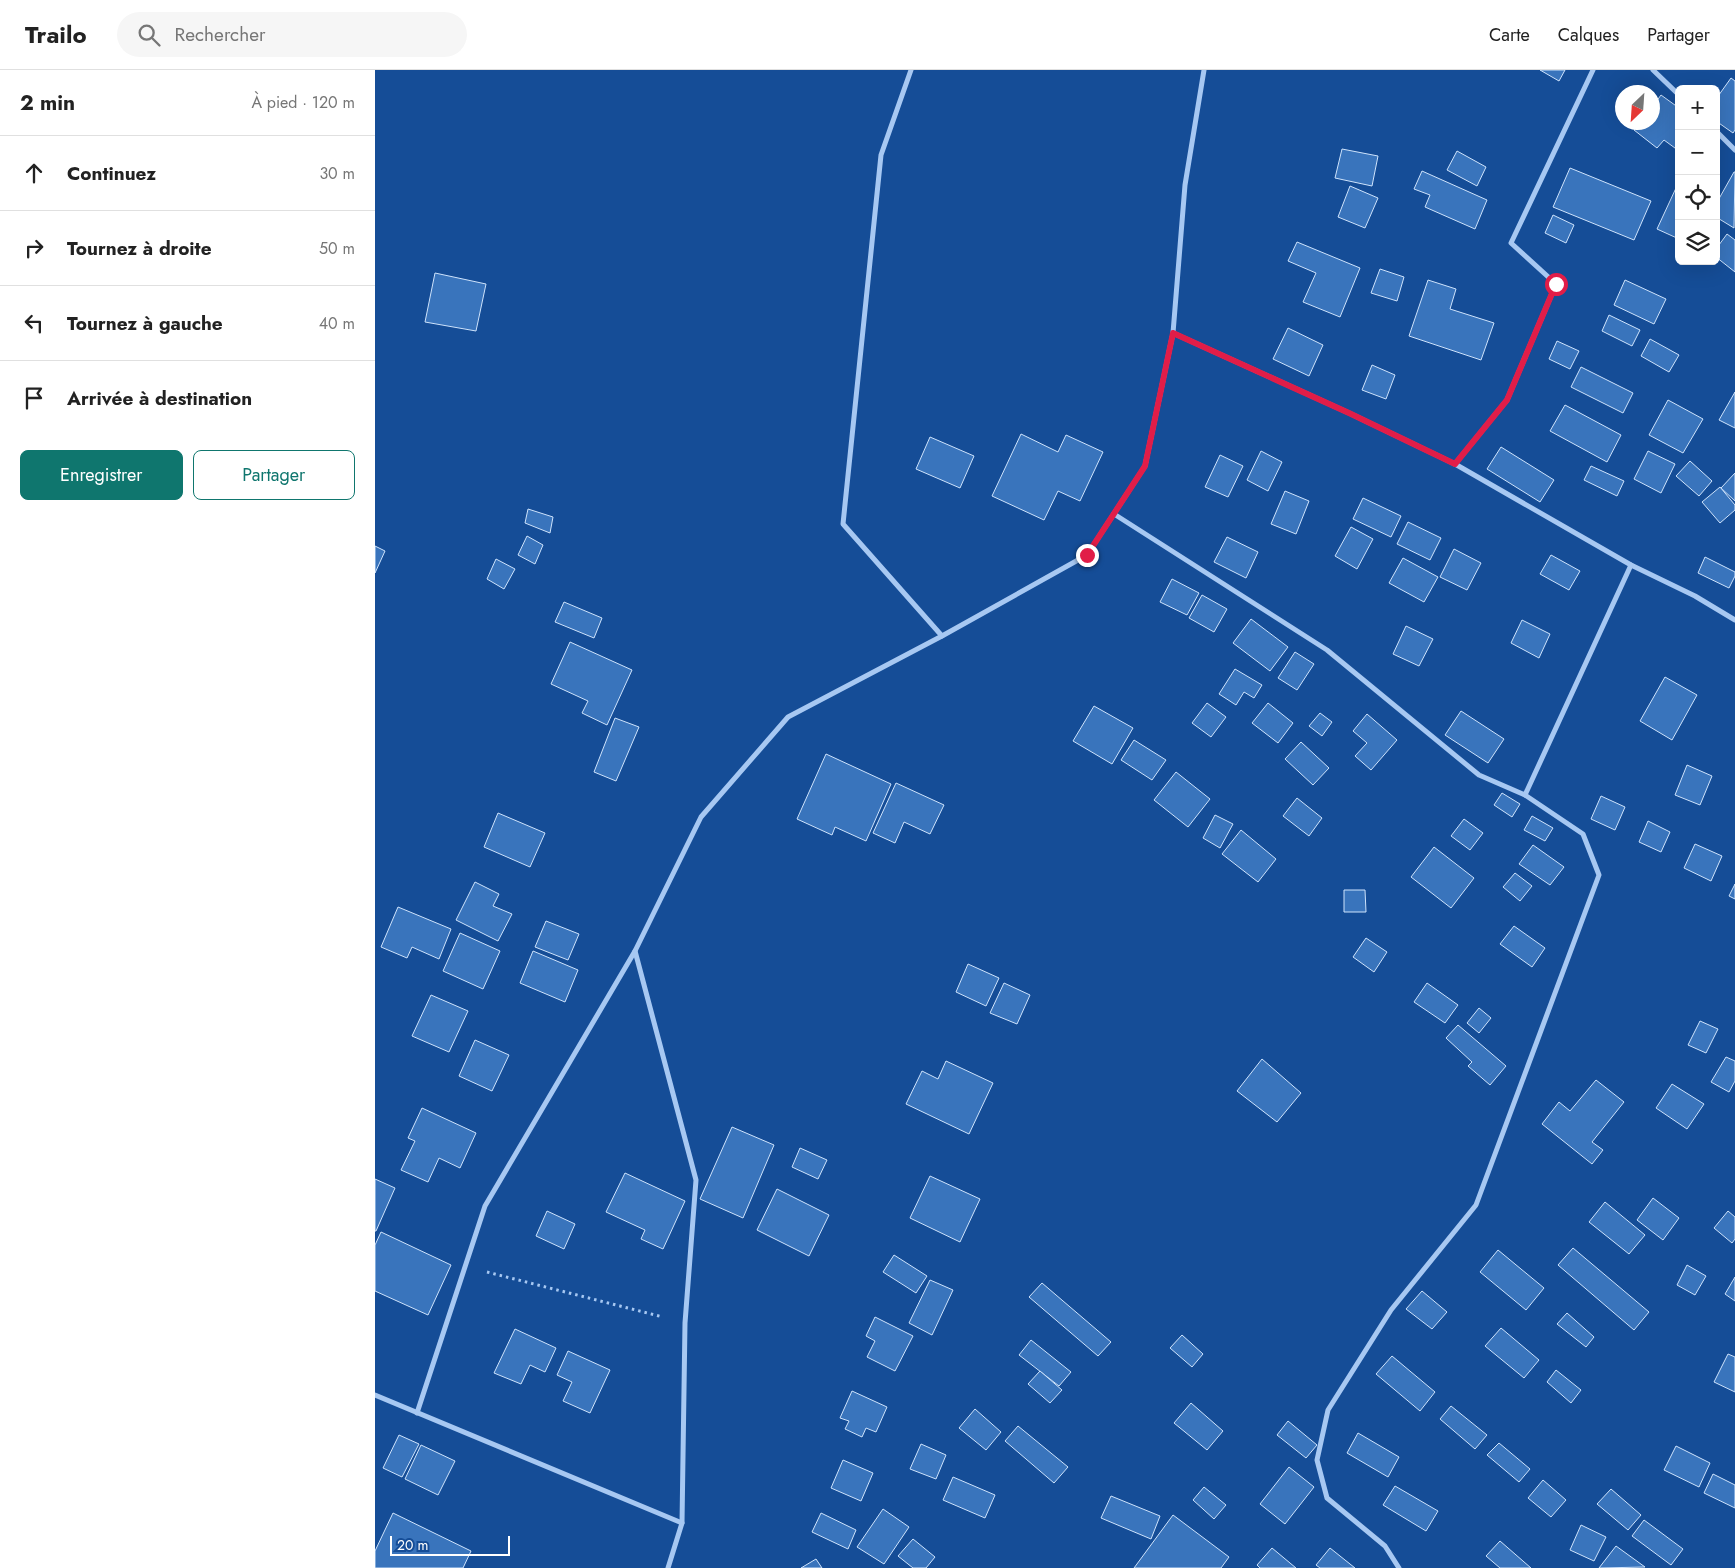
<!DOCTYPE html>
<html lang="fr">
<head>
<meta charset="utf-8">
<style>
  body { margin:0; font-family:Jost,sans-serif; background:#f6f6f6; color:#222 }
  .controls { position:absolute; right:15px; top:15px; display:grid; overflow:hidden; border-radius:8px; box-shadow:0 5px 20px #0002 }
  .controls button { width:45px; height:45px; display:grid; place-items:center; padding:0; border:0; border-bottom:1px solid #e0e0e0; background:#fff; color:#222; font:25px sans-serif }
  .compass { position:absolute; left:1240px; top:15px; width:45px; height:45px; border-radius:50%; background:#fff; box-shadow:0 5px 20px #0002; rotate:205deg }
  .scale { position:absolute; left:15px; bottom:12px; width:120px; box-sizing:border-box; padding-left:5px; border:2px solid #fff; border-top:0; font-size:14px; line-height:18px; white-space:nowrap; color:#fff; -webkit-text-stroke:4px #154d97; paint-order:stroke }
  .stop { position:absolute; width:15px; height:15px; margin:-11px; border:4px solid #e11d48; border-radius:50%; background:#fff }
  .stop.end { background:#e11d48; border-color:#fff; box-shadow:0 1px 5px #0008 }
  .list { margin:0; padding:0; list-style:none }
  h2 { display:flex; justify-content:space-between; align-items:center; height:65px; margin:0; padding:0 20px; font-size:21px }
  h2 small { font-size:16px; font-weight:400; color:#767676 }
  .list li { display:grid; grid-template-columns:32px 1fr auto; gap:15px; align-items:center; box-sizing:border-box; height:75px; padding:0 20px; border-top:1px solid #e0e0e0 }
  .list b { display:block; font-size:19px; white-space:nowrap }
  .list em { font-size:16px; font-style:normal; color:#767676 }
  .actions { display:flex; gap:10px; padding:15px 20px }
  .actions a { flex:1; padding:11px 0; border:1px solid #0f766e; border-radius:8px; text-align:center; font-size:18px; color:#0f766e }
  .actions .main { background:#0f766e; color:#fff }
  .icon { flex:none; width:28px; height:28px; fill:none; stroke:currentColor; stroke-width:2; stroke-linecap:round; stroke-linejoin:round }
  .map { position:relative; flex:none; width:1360px; height:1498px; overflow:hidden }
  header { display:flex; align-items:center; gap:30px; box-sizing:border-box; height:70px; padding:0 25px; background:#fff; border-bottom:1px solid #e0e0e0 }
  header strong { font-size:24px }
  nav { display:flex; gap:28px; margin-inline-start:auto; font-size:18px }
  .search { width:350px; height:45px; background:#f6f6f6; display:flex; align-items:center; gap:12px; box-sizing:border-box; padding:0 18px; border-radius:28px; color:#767676; font-size:19px }
  main { display:flex }
  aside { flex:1; background:#fff }
  .map>svg:first-child { display:block }
</style>
</head>
<body>
<header>
<strong>Trailo</strong>
<div class="search"><svg class="icon" aria-label="search" viewBox="0 0 24 24"><circle cx="10" cy="10" r="6"/><path d="M15 15l6 6"/></svg>Rechercher</div>
<nav><a>Carte</a><a>Calques</a><a>Partager</a></nav>
</header>
<main>
<aside>
<h2>2 min<small>À pied · 120 m</small></h2>
<ul class="list">
<li><svg class="icon" aria-label="ahead" viewBox="0 0 24 24"><path d="M12 20V5M6 11l6-6 6 6"/></svg><div><b>Continuez</b></div><em>30 m</em></li>
<li><svg class="icon" aria-label="right" viewBox="0 0 24 24"><path d="M7 20v-9h11M14 6l5 5-5 5"/></svg><div><b>Tournez à droite</b></div><em>50 m</em></li>
<li><svg class="icon" aria-label="left" viewBox="0 0 24 24"><path d="M17 20v-9H6M10 6l-5 5 5 5"/></svg><div><b>Tournez à gauche</b></div><em>40 m</em></li>
<li><svg class="icon" aria-label="arrive" viewBox="0 0 24 24"><path d="M6 21V4h12l-3 4 3 4H6"/></svg><div><b>Arrivée à destination</b></div></li>
</ul>
<div class="actions"><a class="main">Enregistrer</a><a>Partager</a></div>
</aside>
<div class="map">
<svg width="1360" height="1498" viewBox="0 0 1360 1498">
  <rect width="100%" height="100%" fill="#154d97"/>
  <g fill="#3974bc" stroke="#cee3fc">
    <path d="M 1165,0 L 1190,0 L 1184,11 Z"/>
    <path d="M 1356,8 L 1360,11 L 1360,60 L 1358,63 L 1341,51 L 1341,29 Z"/>
    <path d="M 1286,25 L 1304,38 L 1304,81 L 1289,70 L 1282,78 L 1259,60 L 1265,52 L 1278,52 L 1278,36 Z"/>
    <path d="M 967,79 L 1003,86 L 997,116 L 960,108 Z"/>
    <path d="M 1082,81 L 1111,97 L 1102,116 L 1072,100 Z"/>
    <path d="M 1195,98 L 1276,131 L 1259,170 L 1178,137 Z"/>
    <path d="M 1047,101 L 1112,130 L 1100,159 L 1050,137 L 1055,125 L 1039,119 Z"/>
    <path d="M 1359,102 L 1360,102 L 1359,158 L 1341,147 L 1341,134 Z"/>
    <path d="M 975,116 L 1003,128 L 990,158 L 963,147 Z"/>
    <path d="M 1301,118 L 1304,119 L 1304,169 L 1282,159 Z"/>
    <path d="M 1178,145 L 1199,155 L 1191,173 L 1170,163 Z"/>
    <path d="M 1352,164 L 1360,170 L 1360,202 L 1341,187 L 1341,179 Z"/>
    <path d="M 922,172 L 985,198 L 965,247 L 928,232 L 941,203 L 913,191 Z"/>
    <path d="M 1005,199 L 1029,207 L 1022,231 L 996,223 Z"/>
    <path d="M 60,203 L 111,214 L 101,261 L 50,252 Z"/>
    <path d="M 1053,210 L 1081,219 L 1075,239 L 1119,253 L 1106,290 L 1034,266 Z"/>
    <path d="M 1250,210 L 1291,229 L 1279,254 L 1239,235 Z"/>
    <path d="M 1234,245 L 1265,260 L 1257,276 L 1227,261 Z"/>
    <path d="M 913,258 L 948,275 L 934,306 L 898,289 Z"/>
    <path d="M 1275,269 L 1304,285 L 1294,302 L 1266,286 Z"/>
    <path d="M 1182,271 L 1204,281 L 1195,299 L 1174,289 Z"/>
    <path d="M 997,295 L 1020,305 L 1011,329 L 987,320 Z"/>
    <path d="M 1206,297 L 1258,323 L 1248,343 L 1196,317 Z"/>
    <path d="M 1360,322 L 1360,358 L 1344,350 Z"/>
    <path d="M 1293,330 L 1328,349 L 1308,383 L 1274,365 Z"/>
    <path d="M 1190,335 L 1246,365 L 1232,392 L 1175,361 Z"/>
    <path d="M 646,364 L 683,382 L 691,365 L 728,382 L 705,431 L 683,421 L 669,450 L 617,426 Z"/>
    <path d="M 555,367 L 599,386 L 585,418 L 541,399 Z"/>
    <path d="M 1126,377 L 1179,410 L 1165,432 L 1112,399 Z"/>
    <path d="M 886,381 L 907,392 L 893,421 L 872,410 Z"/>
    <path d="M 1273,381 L 1300,394 L 1286,423 L 1259,409 Z"/>
    <path d="M 845,385 L 868,396 L 853,427 L 830,417 Z"/>
    <path d="M 1315,391 L 1337,411 L 1324,426 L 1301,406 Z"/>
    <path d="M 1216,396 L 1249,411 L 1242,426 L 1209,410 Z"/>
    <path d="M 1360,403 L 1360,431 L 1346,418 Z"/>
    <path d="M 1345,417 L 1360,435 L 1360,440 L 1345,453 L 1327,432 Z"/>
    <path d="M 910,421 L 934,431 L 921,464 L 896,454 Z"/>
    <path d="M 988,428 L 1026,446 L 1016,467 L 978,449 Z"/>
    <path d="M 153,439 L 178,447 L 175,463 L 150,453 Z"/>
    <path d="M 1033,452 L 1066,468 L 1055,490 L 1022,474 Z"/>
    <path d="M 976,457 L 998,469 L 982,499 L 960,486 Z"/>
    <path d="M 152,466 L 168,475 L 160,494 L 143,485 Z"/>
    <path d="M 852,467 L 883,482 L 871,508 L 839,492 Z"/>
    <path d="M 0,476 L 10,481 L 0,503 Z"/>
    <path d="M 1079,479 L 1106,493 L 1092,520 L 1065,507 Z"/>
    <path d="M 1176,485 L 1205,501 L 1194,520 L 1165,504 Z"/>
    <path d="M 1330,487 L 1360,502 L 1360,506 L 1354,518 L 1323,503 Z"/>
    <path d="M 1028,488 L 1063,507 L 1049,532 L 1014,513 Z"/>
    <path d="M 121,489 L 140,499 L 129,519 L 112,509 Z"/>
    <path d="M 797,509 L 824,523 L 812,545 L 785,532 Z"/>
    <path d="M 827,525 L 852,539 L 839,562 L 814,548 Z"/>
    <path d="M 189,532 L 227,548 L 219,568 L 180,552 Z"/>
    <path d="M 876,549 L 913,577 L 895,601 L 858,573 Z"/>
    <path d="M 1147,550 L 1175,564 L 1164,588 L 1136,573 Z"/>
    <path d="M 1031,556 L 1058,569 L 1044,596 L 1018,584 Z"/>
    <path d="M 195,572 L 257,600 L 232,655 L 207,643 L 213,631 L 176,614 Z"/>
    <path d="M 920,582 L 939,594 L 922,620 L 903,608 Z"/>
    <path d="M 860,599 L 887,615 L 879,628 L 869,622 L 861,635 L 844,624 Z"/>
    <path d="M 1290,607 L 1322,625 L 1297,670 L 1265,651 Z"/>
    <path d="M 832,633 L 851,647 L 836,667 L 817,653 Z"/>
    <path d="M 893,633 L 918,653 L 903,673 L 877,653 Z"/>
    <path d="M 719,636 L 758,658 L 737,694 L 698,671 Z"/>
    <path d="M 1086,641 L 1129,669 L 1113,693 L 1070,665 Z"/>
    <path d="M 945,643 L 957,652 L 947,666 L 934,656 Z"/>
    <path d="M 992,644 L 1022,670 L 996,700 L 980,686 L 992,673 L 978,661 Z"/>
    <path d="M 240,648 L 264,657 L 241,711 L 219,702 Z"/>
    <path d="M 759,670 L 791,690 L 777,710 L 746,690 Z"/>
    <path d="M 926,672 L 954,698 L 938,715 L 910,689 Z"/>
    <path d="M 451,684 L 516,714 L 491,771 L 460,757 L 457,765 L 422,749 Z"/>
    <path d="M 1312,695 L 1337,706 L 1325,735 L 1300,725 Z"/>
    <path d="M 801,702 L 835,729 L 813,757 L 779,730 Z"/>
    <path d="M 521,713 L 569,735 L 555,764 L 529,752 L 520,773 L 498,763 Z"/>
    <path d="M 1127,723 L 1145,734 L 1137,747 L 1119,735 Z"/>
    <path d="M 1226,726 L 1250,737 L 1240,760 L 1216,749 Z"/>
    <path d="M 922,728 L 947,748 L 934,766 L 908,746 Z"/>
    <path d="M 123,743 L 170,763 L 155,797 L 109,777 Z"/>
    <path d="M 840,745 L 858,754 L 845,778 L 828,768 Z"/>
    <path d="M 1157,746 L 1178,758 L 1170,771 L 1149,760 Z"/>
    <path d="M 1089,749 L 1108,763 L 1095,780 L 1076,766 Z"/>
    <path d="M 1273,751 L 1295,762 L 1286,782 L 1264,772 Z"/>
    <path d="M 866,760 L 901,789 L 883,812 L 847,784 Z"/>
    <path d="M 1320,774 L 1347,786 L 1336,811 L 1309,798 Z"/>
    <path d="M 1158,775 L 1189,797 L 1175,815 L 1144,794 Z"/>
    <path d="M 1059,777 L 1099,808 L 1076,838 L 1036,807 Z"/>
    <path d="M 1140,803 L 1157,816 L 1145,831 L 1128,817 Z"/>
    <path d="M 100,812 L 124,824 L 118,836 L 137,844 L 123,871 L 81,850 Z"/>
    <path d="M 1360,814 L 1360,829 L 1354,826 Z"/>
    <path d="M 969,820 L 990,820 L 991,842 L 969,842 Z"/>
    <path d="M 23,837 L 76,859 L 64,889 L 37,877 L 32,888 L 6,877 Z"/>
    <path d="M 171,851 L 204,864 L 193,890 L 160,877 Z"/>
    <path d="M 1139,856 L 1170,878 L 1157,897 L 1125,874 Z"/>
    <path d="M 85,863 L 125,881 L 108,919 L 68,901 Z"/>
    <path d="M 991,868 L 1012,882 L 999,902 L 978,887 Z"/>
    <path d="M 158,881 L 203,900 L 190,932 L 145,913 Z"/>
    <path d="M 593,894 L 624,908 L 611,936 L 581,922 Z"/>
    <path d="M 629,913 L 655,925 L 642,954 L 615,943 Z"/>
    <path d="M 1052,913 L 1083,935 L 1070,953 L 1039,932 Z"/>
    <path d="M 56,925 L 93,941 L 74,982 L 37,966 Z"/>
    <path d="M 1104,938 L 1116,948 L 1104,963 L 1092,953 Z"/>
    <path d="M 1325,951 L 1343,959 L 1331,983 L 1313,975 Z"/>
    <path d="M 1083,955 L 1131,996 L 1115,1015 L 1093,996 L 1097,992 L 1071,968 Z"/>
    <path d="M 100,970 L 134,985 L 117,1021 L 84,1006 Z"/>
    <path d="M 1351,987 L 1360,991 L 1360,1011 L 1354,1022 L 1336,1012 Z"/>
    <path d="M 887,989 L 926,1023 L 902,1052 L 862,1021 Z"/>
    <path d="M 571,991 L 618,1013 L 594,1064 L 531,1034 L 547,1001 L 563,1009 Z"/>
    <path d="M 1221,1010 L 1249,1032 L 1217,1072 L 1228,1080 L 1217,1094 L 1167,1054 L 1184,1032 L 1195,1041 Z"/>
    <path d="M 1297,1014 L 1329,1034 L 1312,1059 L 1281,1038 Z"/>
    <path d="M 47,1038 L 101,1063 L 85,1098 L 64,1088 L 53,1112 L 26,1100 L 40,1071 L 33,1068 Z"/>
    <path d="M 357,1057 L 399,1075 L 368,1148 L 325,1129 Z"/>
    <path d="M 425,1078 L 452,1090 L 443,1109 L 417,1097 Z"/>
    <path d="M 250,1103 L 310,1131 L 288,1179 L 266,1169 L 270,1160 L 231,1142 Z"/>
    <path d="M 555,1106 L 605,1129 L 585,1172 L 535,1148 Z"/>
    <path d="M 0,1109 L 20,1118 L 1,1161 L 0,1161 Z"/>
    <path d="M 402,1119 L 454,1145 L 434,1186 L 382,1160 Z"/>
    <path d="M 1278,1128 L 1304,1148 L 1288,1170 L 1262,1150 Z"/>
    <path d="M 1230,1132 L 1270,1165 L 1254,1184 L 1214,1152 Z"/>
    <path d="M 172,1141 L 200,1154 L 189,1179 L 161,1166 Z"/>
    <path d="M 1353,1141 L 1360,1147 L 1360,1169 L 1357,1173 L 1339,1158 Z"/>
    <path d="M 6,1162 L 76,1195 L 53,1245 L 0,1221 L 0,1175 Z"/>
    <path d="M 1198,1178 L 1274,1242 L 1259,1260 L 1183,1195 Z"/>
    <path d="M 1123,1180 L 1169,1218 L 1151,1240 L 1105,1202 Z"/>
    <path d="M 519,1185 L 552,1206 L 541,1223 L 508,1202 Z"/>
    <path d="M 1312,1195 L 1331,1206 L 1320,1225 L 1302,1215 Z"/>
    <path d="M 1360,1207 L 1360,1231 L 1350,1224 Z"/>
    <path d="M 555,1210 L 578,1220 L 557,1265 L 534,1253 Z"/>
    <path d="M 667,1213 L 736,1272 L 723,1286 L 654,1227 Z"/>
    <path d="M 1047,1221 L 1072,1242 L 1057,1259 L 1031,1239 Z"/>
    <path d="M 1192,1243 L 1219,1267 L 1211,1277 L 1182,1254 Z"/>
    <path d="M 500,1247 L 538,1266 L 520,1301 L 492,1287 L 500,1271 L 491,1266 Z"/>
    <path d="M 1126,1258 L 1164,1290 L 1149,1308 L 1110,1276 Z"/>
    <path d="M 140,1259 L 181,1278 L 170,1302 L 155,1295 L 146,1314 L 119,1303 Z"/>
    <path d="M 807,1265 L 828,1284 L 817,1297 L 795,1278 Z"/>
    <path d="M 656,1270 L 696,1302 L 684,1316 L 644,1285 Z"/>
    <path d="M 193,1281 L 235,1300 L 215,1343 L 188,1331 L 197,1312 L 182,1305 Z"/>
    <path d="M 1353,1284 L 1360,1287 L 1360,1322 L 1339,1312 Z"/>
    <path d="M 1017,1286 L 1060,1322 L 1045,1341 L 1001,1304 Z"/>
    <path d="M 1181,1300 L 1206,1320 L 1196,1333 L 1172,1312 Z"/>
    <path d="M 665,1301 L 687,1320 L 675,1333 L 653,1314 Z"/>
    <path d="M 477,1321 L 512,1337 L 501,1362 L 491,1358 L 487,1367 L 470,1359 L 474,1351 L 465,1348 Z"/>
    <path d="M 816,1333 L 848,1361 L 832,1380 L 799,1353 Z"/>
    <path d="M 1076,1336 L 1112,1365 L 1100,1379 L 1065,1349 Z"/>
    <path d="M 600,1339 L 626,1362 L 611,1380 L 584,1358 Z"/>
    <path d="M 913,1351 L 942,1375 L 931,1388 L 902,1365 Z"/>
    <path d="M 643,1356 L 693,1397 L 679,1413 L 630,1371 Z"/>
    <path d="M 983,1363 L 1024,1387 L 1013,1407 L 972,1383 Z"/>
    <path d="M 24,1365 L 44,1374 L 27,1407 L 8,1398 Z"/>
    <path d="M 1124,1373 L 1155,1399 L 1144,1412 L 1112,1385 Z"/>
    <path d="M 546,1374 L 571,1385 L 561,1409 L 535,1399 Z"/>
    <path d="M 46,1375 L 80,1391 L 63,1425 L 30,1409 Z"/>
    <path d="M 1301,1376 L 1335,1393 L 1324,1417 L 1289,1400 Z"/>
    <path d="M 468,1390 L 498,1403 L 486,1431 L 456,1418 Z"/>
    <path d="M 914,1397 L 939,1417 L 910,1454 L 885,1434 Z"/>
    <path d="M 1338,1404 L 1360,1415 L 1360,1438 L 1329,1423 Z"/>
    <path d="M 578,1407 L 620,1425 L 610,1448 L 568,1430 Z"/>
    <path d="M 1168,1410 L 1191,1430 L 1176,1447 L 1153,1428 Z"/>
    <path d="M 1020,1416 L 1063,1441 L 1051,1461 L 1008,1435 Z"/>
    <path d="M 829,1417 L 851,1435 L 839,1449 L 818,1430 Z"/>
    <path d="M 1236,1419 L 1266,1445 L 1253,1460 L 1222,1434 Z"/>
    <path d="M 736,1426 L 785,1446 L 776,1469 L 726,1448 Z"/>
    <path d="M 508,1439 L 534,1457 L 509,1494 L 482,1477 Z"/>
    <path d="M 18,1443 L 96,1481 L 88,1498 L 0,1498 L 0,1481 Z"/>
    <path d="M 446,1443 L 481,1460 L 473,1479 L 437,1462 Z"/>
    <path d="M 798,1445 L 854,1487 L 846,1498 L 759,1498 Z"/>
    <path d="M 1269,1450 L 1308,1479 L 1296,1495 L 1257,1466 Z"/>
    <path d="M 1206,1455 L 1231,1467 L 1219,1491 L 1195,1480 Z"/>
    <path d="M 538,1469 L 560,1487 L 551,1498 L 538,1498 L 523,1486 Z"/>
    <path d="M 1125,1471 L 1156,1498 L 1125,1498 L 1111,1486 Z"/>
    <path d="M 1241,1476 L 1270,1497 L 1224,1498 Z"/>
    <path d="M 897,1478 L 921,1498 L 885,1498 L 882,1495 Z"/>
    <path d="M 955,1478 L 980,1498 L 945,1498 L 941,1495 Z"/>
    <path d="M 441,1489 L 447,1498 L 426,1498 Z"/>
  </g>
  <g fill="none" stroke-linecap="round" stroke-linejoin="round">
    <path stroke="#a7c8f2" stroke-width="3" stroke-dasharray="2.5 4" stroke-linecap="butt" d="M 112,1202 L 288,1247"/>
    <g stroke="#a7c8f2" stroke-width="5">
      <path d="M 536,0 L 506,85 L 468,454 L 567,566"/>
      <path d="M 1278,0 L 1304,25"/>
      <path d="M 1341,61 L 1360,80"/>
      <path d="M 798,263 L 974,343 L 1080,394 L 1256,495 L 1320,526 L 1360,550"/>
      <path d="M 1080,394 L 1132,330 L 1181,214 L 1136,173 L 1218,0"/>
      <path d="M 739,444 L 952,580 L 1104,705 L 1150,725 L 1256,495"/>
      <path d="M 0,1325 L 307,1453"/>
      <path d="M 42,1343 L 110,1136 L 260,881"/>
      <path d="M 293,1498 L 307,1453 L 310,1253 L 321,1110 L 260,881 L 326,747 L 413,647 L 567,566 L 712,485 L 770,396 L 798,263 L 810,115 L 829,0"/>
      <path d="M 1024,1498 L 1010,1476 L 952,1428 L 942,1390 L 953,1340 L 1016,1240 L 1101,1135 L 1224,805 L 1208,764 L 1150,725"/>
    </g>
  </g>
  <g fill="none" stroke-linecap="round" stroke-linejoin="round">
    <path stroke="#e11d48" stroke-width="6" d="M 712,485 L 770,396 L 798,263 L 974,343 L 1080,394 L 1132,330 L 1181,214"/>
  </g>
</svg>
<div class="controls">
<button>+</button>
<button>−</button>
<button><svg class="icon" aria-label="locate" viewBox="0 0 24 24"><circle cx="12" cy="12" r="6"/><path d="M12 2v4M12 18v4M2 12h4M18 12h4"/></svg></button>
<button><svg class="icon" aria-label="layers" viewBox="0 0 24 24"><path d="M12 4l9 5-9 5-9-5zM3 14l9 5 9-5"/></svg></button>
</div>
<svg class="compass" viewBox="-18 -18 36 36"><path d="M0-13l5 13h-10z" fill="#e53935"/><path d="M0 13l5-13h-10z" fill="#767676"/></svg>
<div class="scale">20 m</div>
<div class="stop" style="left:1181px;top:214px"></div>
<div class="stop end" style="left:712px;top:485px"></div>
</div>
</main>
</body>
</html>
